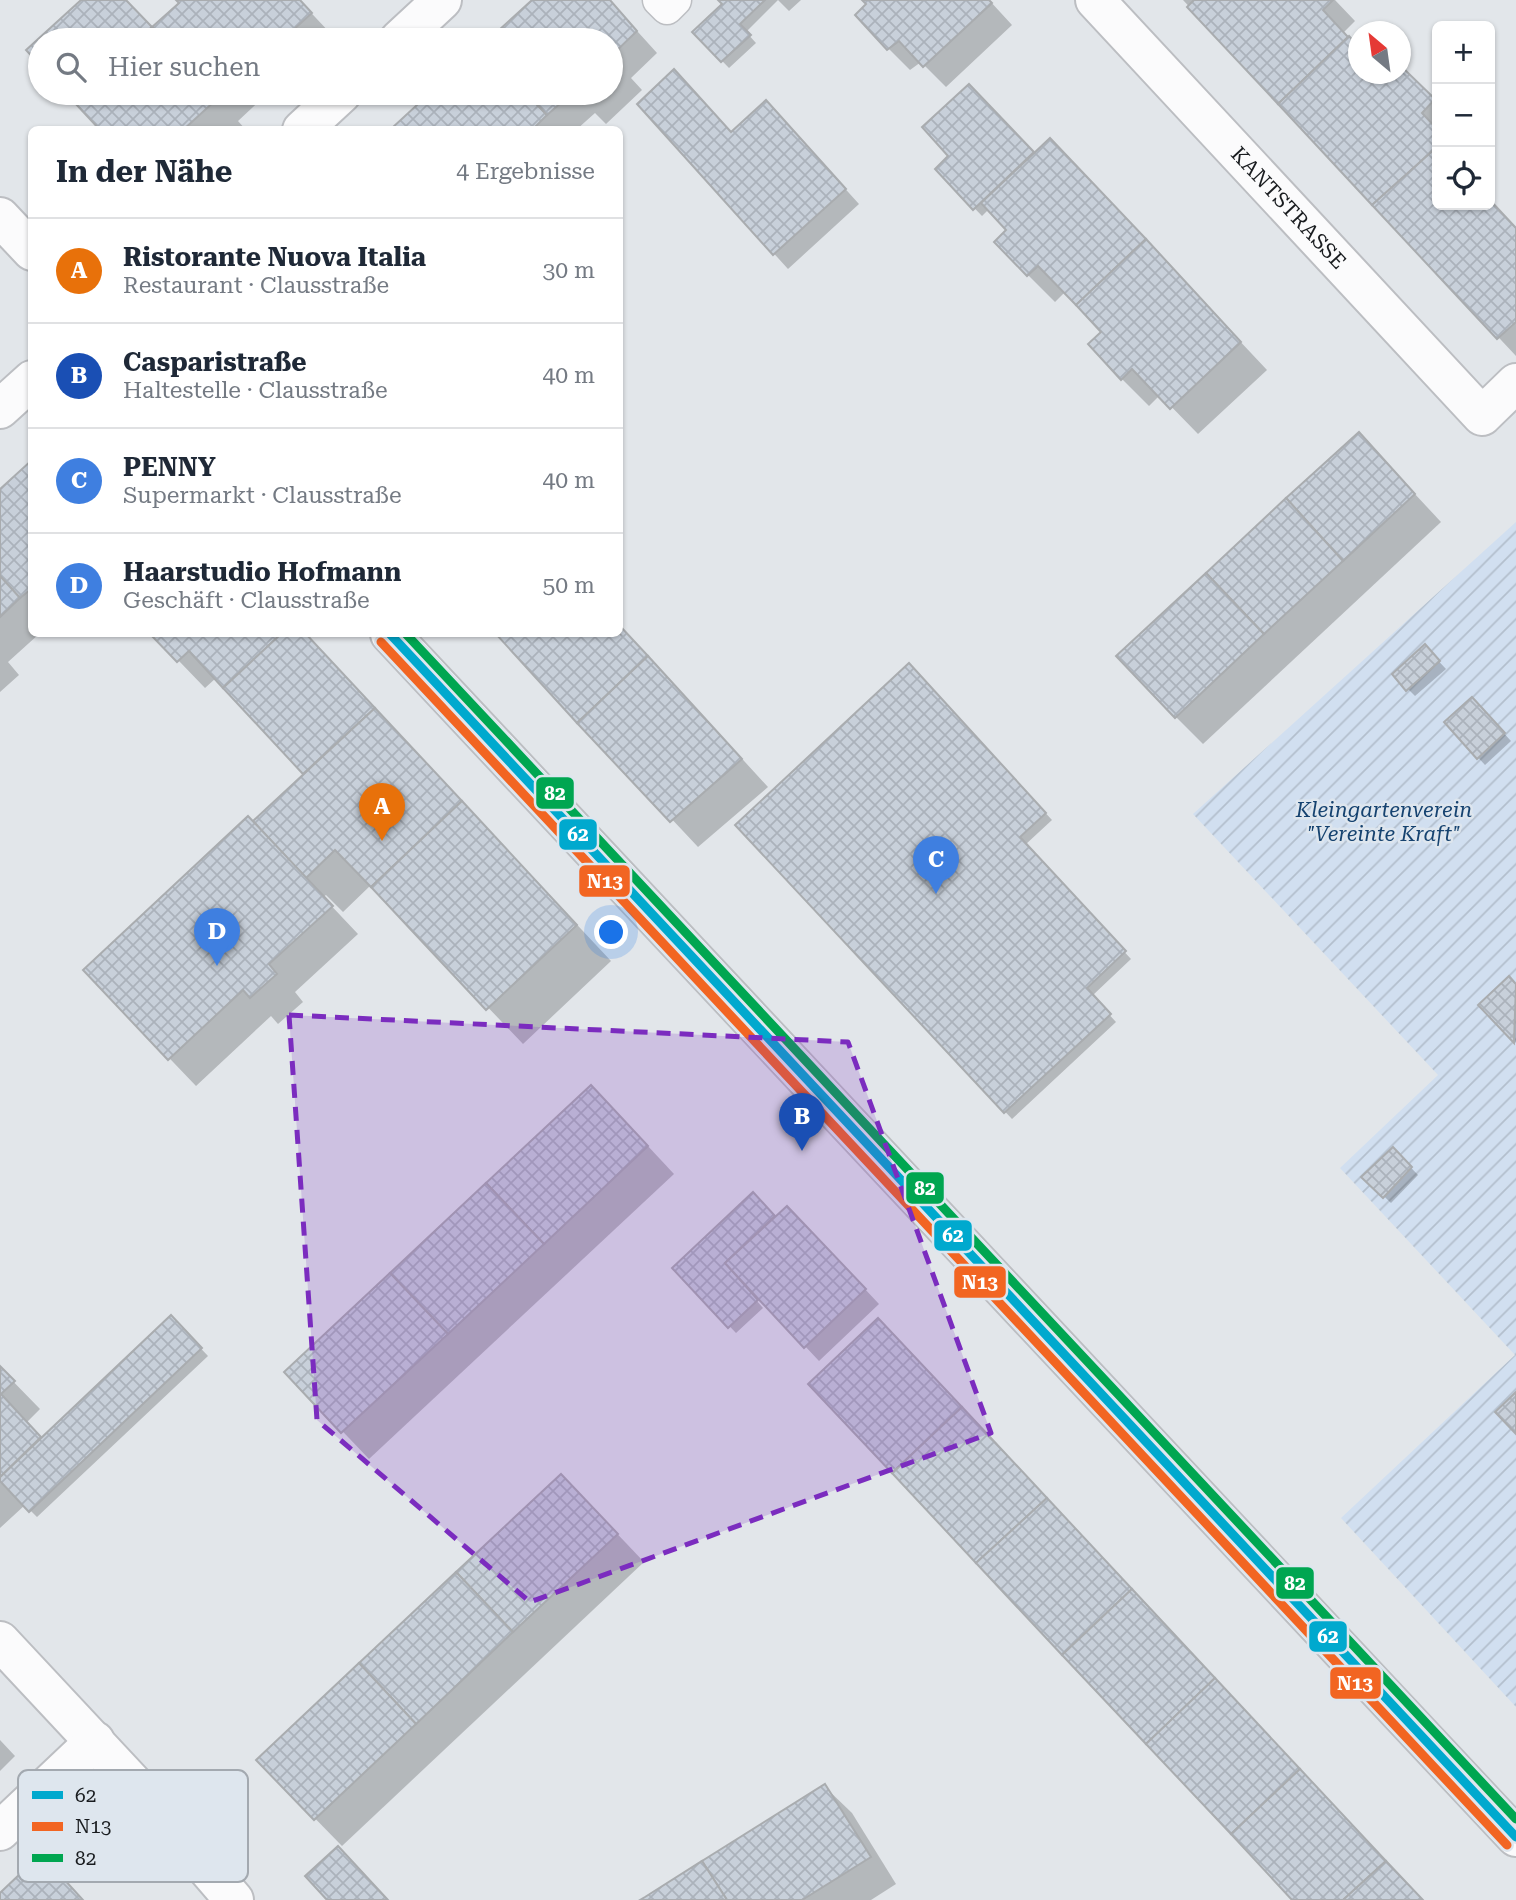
<!DOCTYPE html>
<html lang="de">
<head>
<meta charset="utf-8">
<style>
  body { margin:0; font-family:"Roboto Serif",serif; background:#f2f2f3; color:#1f2937 }
  .controls { position:absolute; right:21px; top:21px; display:grid; overflow:hidden; border-radius:10px; box-shadow:0 2px 5px #0004 }
  .controls button { width:63px; height:63px; display:grid; place-items:center; padding:0; border:0; border-bottom:2px solid #e0e1e3; background:#fff; color:#1f2937; font:35px sans-serif }
  .compass { position:absolute; left:1348px; top:21px; width:63px; height:63px; border-radius:50%; background:#fff; box-shadow:0 2px 5px #0004; rotate:331deg }
  .you { position:absolute; left:612px; top:933px; width:24px; height:24px; margin:-18px; border:5px solid #fff; border-radius:50%; background:#1a73e8; box-shadow:0 0 0 10px #1a73e833 }
  .badge { display:grid; place-items:center; width:46px; height:46px; border-radius:50%; background:#2563eb; color:#fff; font-size:23px; font-weight:700 }
  .pin { position:absolute; translate:-50% -58px; filter:drop-shadow(0 2px 4px #0008) }
  .pin::after { content:''; position:absolute; top:37px; width:24px; height:21px; background:inherit; clip-path:polygon(0 0,100% 0,50% 100%) }
  .list { margin:0; padding:0; list-style:none }
  h2 { display:flex; justify-content:space-between; align-items:center; height:91px; margin:0; padding:0 28px; font-size:30px }
  h2 small { font-size:23px; font-weight:400; color:#747a83 }
  .list li { display:grid; grid-template-columns:46px 1fr auto; gap:21px; align-items:center; box-sizing:border-box; height:105px; padding:0 28px; border-top:2px solid #e0e1e3 }
  .list b { display:block; font-size:26px; white-space:nowrap }
  .list p { margin:0; font-size:23px; white-space:nowrap; color:#747a83 }
  .list em { font-size:23px; font-style:normal; color:#747a83 }
  .icon { flex:none; width:38px; height:38px; fill:none; stroke:currentColor; stroke-width:2; stroke-linecap:round; stroke-linejoin:round }
  .map { position:relative; flex:none; width:1516px; height:1900px; overflow:hidden }
  .search { position:absolute; background:#fff; box-shadow:0 2px 5px #0004; left:28px; top:28px; width:595px; height:77px; display:flex; align-items:center; gap:18px; box-sizing:border-box; padding:0 24px; border-radius:38px; color:#747a83; font-size:26px }
  .panel { position:absolute; background:#fff; box-shadow:0 2px 5px #0004; left:28px; top:126px; width:595px; height:511px; border-radius:10px }
  .map>svg:first-child { display:block }
</style>
</head>
<body>
<div class="map">
<svg width="1516" height="1900" viewBox="0 0 1516 1900">
  <defs>
    <pattern id="garden-furrows" width="10" height="10" patternUnits="userSpaceOnUse" patternTransform="scale(1.75)"><rect width="10" height="10" fill="#d1dff0"/><path d="M-1 1l2-2M0 10L10 0M9 11l2-2" fill="none" stroke="#b3bfcd"/></pattern>
    <pattern id="building-cross-hatch" width="8" height="8" patternUnits="userSpaceOnUse" patternTransform="scale(1.75)"><rect width="8" height="8" fill="#c8d0da"/><path d="M0 0l8 8M0 8l8-8" fill="none" stroke="#abb2bb"/></pattern>
  </defs>
  <rect width="100%" height="100%" fill="#e2e6ea"/>
  <path fill="url(#garden-furrows)" d="M 1516,522 L 1516,1707 L 1341,1518 L 1515,1355 L 1340,1168 L 1438,1075 L 1193,814 Z"/>
  <g fill="#0003">
    <path d="M 83,0 L 125,0 L 153,29 L 181,3 L 178,0 L 299,0 L 332,35 L 326,40 L 40,40 L 40,62 L 29,50 Z"/>
    <path d="M 534,0 L 609,0 L 657,53 L 631,78 L 642,90 L 606,124 L 595,113 L 576,130 L 394,130 L 434,93 L 611,93 L 611,40 L 491,40 Z"/>
    <path d="M 720,0 L 801,0 L 789,11 L 778,0 L 746,32 L 756,43 L 729,68 L 694,32 L 724,4 Z"/>
    <path d="M 865,0 L 989,0 L 1012,25 L 946,87 L 921,62 L 910,70 L 889,49 L 858,15 L 868,4 Z"/>
    <path d="M 1183,0 L 1335,0 L 1355,21 L 1343,33 L 1358,48 L 1358,74 L 1383,74 L 1389,79 L 1394,74 L 1400,74 L 1400,68 L 1437,104 L 1437,205 L 1490,205 L 1490,200 L 1516,228 L 1516,356 Z"/>
    <path d="M 969,86 L 1035,155 L 1077,168 L 1267,370 L 1198,434 L 1160,395 L 1149,406 L 1122,379 L 1090,344 L 1103,332 L 1065,292 L 1055,302 L 1028,275 L 1009,230 L 989,209 L 982,216 L 937,169 L 951,156 Z"/>
    <path d="M 68,93 L 268,93 L 238,121 L 246,130 L 102,130 Z"/>
    <path d="M 639,105 L 732,134 L 780,117 L 859,204 L 788,269 Z"/>
    <path d="M 1359,434 L 1441,522 L 1203,744 L 1176,717 Z"/>
    <path d="M 32,462 L 32,634 L 39,634 L 8,662 L 19,675 L 0,692 L 0,491 Z"/>
    <path d="M 620,626 L 768,787 L 698,847 L 498,634 L 620,634 Z"/>
    <path d="M 153,634 L 305,634 L 611,961 L 523,1044 L 371,885 L 343,912 L 326,895 L 323,897 L 358,934 L 295,992 L 303,1002 L 278,1024 L 271,1016 L 196,1086 L 85,970 L 306,774 L 216,678 L 205,688 Z"/>
    <path d="M 1432,654 L 1446,669 L 1415,696 L 1408,689 Z"/>
    <path d="M 915,673 L 1052,820 L 1025,845 L 1131,959 L 1092,996 L 1116,1022 L 1012,1119 L 737,825 Z"/>
    <path d="M 1479,706 L 1511,741 L 1485,765 L 1446,722 Z"/>
    <path d="M 1509,979 L 1516,986 L 1516,1043 L 1481,1005 Z"/>
    <path d="M 618,1114 L 674,1174 L 369,1459 L 286,1372 Z"/>
    <path d="M 1393,1149 L 1418,1175 L 1391,1203 L 1364,1177 Z"/>
    <path d="M 753,1195 L 776,1219 L 802,1222 L 879,1304 L 819,1361 L 744,1281 L 742,1284 L 763,1308 L 736,1333 L 674,1268 Z"/>
    <path d="M 171,1317 L 208,1356 L 37,1517 L 25,1505 L 0,1528 L 0,1368 L 40,1409 L 27,1422 L 42,1439 Z"/>
    <path d="M 588,1503 L 644,1562 L 342,1846 L 258,1760 Z"/>
    <path d="M 0,1740 L 15,1756 L 0,1771 Z"/>
    <path d="M 825,1787 L 852,1813 L 896,1884 L 871,1900 L 644,1900 Z"/>
  </g>
  <g fill="url(#building-cross-hatch)" stroke="#a9acaf" stroke-width="2">
    <path d="M 81,0 L 126,0 L 152,27 L 138,40 L 40,40 L 40,65 L 26,50 Z"/>
    <path d="M 176,0 L 300,0 L 312,13 L 282,40 L 163,40 L 152,27 L 179,3 Z"/>
    <path d="M 532,0 L 610,0 L 637,31 L 611,56 L 622,68 L 611,79 L 611,40 L 488,40 Z"/>
    <path d="M 718,0 L 765,0 L 740,24 L 751,35 L 721,62 L 692,32 L 722,4 Z"/>
    <path d="M 862,0 L 989,0 L 992,3 L 923,67 L 899,41 L 887,50 L 855,15 L 866,4 Z"/>
    <path d="M 1194,0 L 1333,0 L 1323,10 L 1348,37 L 1278,104 L 1187,7 Z"/>
    <path d="M 152,27 L 163,40 L 138,40 Z"/>
    <path d="M 1349,36 L 1358,46 L 1358,74 L 1386,74 L 1389,76 L 1400,74 L 1400,65 L 1435,99 L 1422,113 L 1437,129 L 1437,147 L 1372,205 L 1278,104 Z"/>
    <path d="M 674,69 L 731,132 L 766,100 L 846,189 L 773,255 L 637,104 Z"/>
    <path d="M 969,84 L 1034,152 L 973,210 L 935,169 L 948,156 L 922,127 Z"/>
    <path d="M 83,93 L 211,93 L 217,99 L 183,130 L 100,130 L 74,102 Z"/>
    <path d="M 430,93 L 526,93 L 547,115 L 532,130 L 394,130 L 392,128 Z"/>
    <path d="M 526,93 L 595,93 L 583,104 L 572,93 L 547,115 Z"/>
    <path d="M 1050,138 L 1146,239 L 1076,305 L 1038,266 L 1027,276 L 994,242 L 1006,230 L 981,203 Z"/>
    <path d="M 1437,147 L 1437,205 L 1490,205 L 1490,200 L 1516,228 L 1516,322 L 1497,339 L 1372,205 Z"/>
    <path d="M 1146,239 L 1241,342 L 1170,409 L 1132,369 L 1121,380 L 1088,344 L 1101,332 L 1076,305 Z"/>
    <path d="M 1359,432 L 1415,494 L 1343,561 L 1286,498 Z"/>
    <path d="M 32,460 L 32,588 L 20,598 L 0,576 L 0,489 Z"/>
    <path d="M 1286,498 L 1343,561 L 1264,634 L 1206,573 Z"/>
    <path d="M 1206,573 L 1264,634 L 1175,718 L 1116,656 Z"/>
    <path d="M 0,576 L 20,598 L 0,617 Z"/>
    <path d="M 620,626 L 648,656 L 577,723 L 496,634 L 620,634 Z"/>
    <path d="M 150,634 L 281,634 L 223,688 L 189,651 L 177,662 Z"/>
    <path d="M 281,634 L 306,634 L 375,708 L 303,774 L 223,688 Z"/>
    <path d="M 1425,644 L 1440,661 L 1406,691 L 1392,674 Z"/>
    <path d="M 648,656 L 742,759 L 670,822 L 577,723 Z"/>
    <path d="M 909,663 L 1046,813 L 1020,837 L 1126,951 L 1087,988 L 1111,1014 L 1004,1113 L 735,825 Z"/>
    <path d="M 1472,697 L 1505,733 L 1477,759 L 1444,722 Z"/>
    <path d="M 375,708 L 462,801 L 371,887 L 335,850 L 306,878 L 253,821 Z"/>
    <path d="M 462,801 L 577,925 L 486,1010 L 371,887 Z"/>
    <path d="M 248,816 L 333,906 L 269,964 L 277,974 L 250,998 L 243,990 L 168,1060 L 83,970 Z"/>
    <path d="M 1509,976 L 1516,984 L 1514,1043 L 1478,1005 Z"/>
    <path d="M 591,1085 L 648,1146 L 544,1244 L 486,1183 Z"/>
    <path d="M 1393,1147 L 1412,1167 L 1383,1198 L 1361,1177 Z"/>
    <path d="M 486,1183 L 544,1244 L 448,1334 L 390,1273 Z"/>
    <path d="M 753,1192 L 775,1216 L 725,1263 L 758,1300 L 728,1328 L 672,1268 Z"/>
    <path d="M 787,1206 L 866,1289 L 804,1348 L 725,1263 Z"/>
    <path d="M 390,1273 L 448,1334 L 341,1433 L 284,1372 Z"/>
    <path d="M 171,1315 L 202,1348 L 29,1512 L 0,1481 L 0,1477 Z"/>
    <path d="M 878,1318 L 962,1407 L 892,1473 L 808,1384 Z"/>
    <path d="M 0,1366 L 15,1381 L 1,1394 L 41,1437 L 0,1477 Z"/>
    <path d="M 1516,1392 L 1516,1434 L 1495,1412 Z"/>
    <path d="M 962,1407 L 1047,1498 L 976,1563 L 892,1473 Z"/>
    <path d="M 561,1474 L 618,1534 L 513,1632 L 456,1572 Z"/>
    <path d="M 1047,1498 L 1132,1589 L 1062,1655 L 976,1563 Z"/>
    <path d="M 456,1572 L 513,1632 L 416,1724 L 359,1663 Z"/>
    <path d="M 1132,1589 L 1215,1678 L 1146,1744 L 1062,1655 Z"/>
    <path d="M 359,1663 L 416,1724 L 314,1820 L 256,1760 Z"/>
    <path d="M 1215,1678 L 1300,1769 L 1231,1834 L 1146,1744 Z"/>
    <path d="M 1300,1769 L 1386,1861 L 1343,1900 L 1292,1900 L 1231,1834 Z"/>
    <path d="M 825,1784 L 871,1857 L 802,1900 L 727,1900 L 702,1861 Z"/>
    <path d="M 338,1846 L 388,1900 L 327,1900 L 305,1876 Z"/>
    <path d="M 41,1854 L 83,1900 L 0,1900 L 0,1893 Z"/>
    <path d="M 702,1861 L 727,1900 L 640,1900 L 645,1897 Z"/>
    <path d="M 1386,1861 L 1423,1900 L 1343,1900 Z"/>
  </g>
  <g fill="none" stroke-linecap="round" stroke-linejoin="round">
    <defs>
      <path id="service" d="M 659,0 L 667,8 L 675,0"/>
      <g id="minor">
        <path id="s1" d="M 1095,0 L 1482,416 L 1516,383"/>
        <path d="M 399,40 L 442,0"/>
        <path d="M 302,130 L 342,93"/>
        <path d="M 0,409 L 32,380"/>
        <path d="M 0,1641 L 143,1794 L 234,1900"/>
        <path d="M 0,1831 L 95,1741"/>
      </g>
      <g id="secondary">
        <path d="M 0,217 L 32,251"/>
        <path d="M 390,634 L 1516,1837"/>
      </g>
    </defs>
    <use href="#service" stroke="#bcbec2" stroke-width="35"/>
    <use href="#minor" stroke="#bcbec2" stroke-width="42"/>
    <use href="#secondary" stroke="#bcbec2" stroke-width="42"/>
    <use href="#service" stroke="#fbfbfc" stroke-width="32"/>
    <use href="#minor" stroke="#fbfbfc" stroke-width="38"/>
    <use href="#secondary" stroke="#fbfbfc" stroke-width="38"/>
    <defs>
      <path id="bus-1" d="M 390,634 L 1516,1837"/>
      <path id="bus-2" d="M 381,642 L 1507,1845"/>
      <path id="bus-3" d="M 406,634 L 1516,1819"/>
    </defs>
    <use href="#bus-1" stroke="#dee6ee" stroke-width="14"/>
    <use href="#bus-2" stroke="#dee6ee" stroke-width="14"/>
    <use href="#bus-3" stroke="#dee6ee" stroke-width="14"/>
    <use href="#bus-1" stroke="#00a9ce" stroke-width="9"/>
    <use href="#bus-2" stroke="#f26522" stroke-width="9"/>
    <use href="#bus-3" stroke="#00a651" stroke-width="9"/>
  </g>
  <path fill="#7b2cbf" fill-opacity="0.2" stroke="#7b2cbf" stroke-width="5" stroke-dasharray="14 9" stroke-linejoin="round" d="M 289,1015 L 848,1042 L 991,1433 L 530,1602 L 317,1420 Z"/>
  <g text-anchor="middle" stroke-width="5" stroke-linejoin="round" paint-order="stroke">
    <g font-size="21" fill="#191c1f" stroke="#dee6ee">
      <text dy="7" stroke="none"><textPath href="#s1" startOffset="284">KANTSTRASSE</textPath></text>
    </g>
    <g font-size="21" font-style="italic" fill="#164370" stroke="#dee6ee">
      <text x="1384" y="817">Kleingartenverein<tspan x="1384" dy="24">"Vereinte Kraft"</tspan></text>
    </g>
  </g>
  <rect x="18" y="1770" width="230" height="112" rx="10" fill="#dee6ee" stroke="#a3a9b0" stroke-width="2"/>
  <rect x="32" y="1791" width="31" height="8" fill="#00a9ce"/>
  <rect x="32" y="1822" width="31" height="9" fill="#f26522"/>
  <rect x="32" y="1854" width="31" height="8" fill="#00a651"/>
  <g font-size="19" fill="#191c1f">
    <text x="75" y="1802">62</text>
    <text x="75" y="1833">N13</text>
    <text x="75" y="1865">82</text>
  </g>
  <g stroke="#dee6ee" stroke-width="2.5">
    <rect x="535" y="776" width="40" height="34" rx="7" fill="#00a651"/>
    <rect x="558" y="818" width="40" height="33" rx="7" fill="#00a9ce"/>
    <rect x="578" y="864" width="53" height="34" rx="7" fill="#f26522"/>
    <rect x="905" y="1171" width="40" height="34" rx="7" fill="#00a651"/>
    <rect x="933" y="1219" width="40" height="33" rx="7" fill="#00a9ce"/>
    <rect x="953" y="1265" width="54" height="34" rx="7" fill="#f26522"/>
    <rect x="1275" y="1566" width="40" height="34" rx="7" fill="#00a651"/>
    <rect x="1308" y="1620" width="40" height="33" rx="7" fill="#00a9ce"/>
    <rect x="1329" y="1666" width="53" height="34" rx="7" fill="#f26522"/>
  </g>
  <g font-size="19" text-anchor="middle" font-weight="bold" fill="#fff">
    <text x="555" y="800">82</text>
    <text x="578" y="841">62</text>
    <text x="605" y="888">N13</text>
    <text x="925" y="1195">82</text>
    <text x="953" y="1242">62</text>
    <text x="980" y="1289">N13</text>
    <text x="1295" y="1590">82</text>
    <text x="1328" y="1643">62</text>
    <text x="1355" y="1690">N13</text>
  </g>
</svg>
<div class="controls">
<button>+</button>
<button>−</button>
<button><svg class="icon" aria-label="locate" viewBox="0 0 24 24"><circle cx="12" cy="12" r="6"/><path d="M12 2v4M12 18v4M2 12h4M18 12h4"/></svg></button>
</div>
<svg class="compass" viewBox="-18 -18 36 36"><path d="M0-13l5 13h-10z" fill="#e53935"/><path d="M0 13l5-13h-10z" fill="#747a83"/></svg>
<div class="you"></div>
<div class="pin badge" style="left:382px;top:841px;background:#e8710a">A</div>
<div class="pin badge" style="left:802px;top:1151px;background:#1a4fb4">B</div>
<div class="pin badge" style="left:936px;top:894px;background:#3f7fe0">C</div>
<div class="pin badge" style="left:217px;top:966px;background:#3f7fe0">D</div>
<div class="search"><svg class="icon" aria-label="search" viewBox="0 0 24 24"><circle cx="10" cy="10" r="6"/><path d="M15 15l6 6"/></svg>Hier suchen</div>
<section class="panel">
<h2>In der Nähe<small>4 Ergebnisse</small></h2>
<ul class="list">
<li><span class="badge" style="background:#e8710a">A</span><div><b>Ristorante Nuova Italia</b><p>Restaurant · Clausstraße</p></div><em>30 m</em></li>
<li><span class="badge" style="background:#1a4fb4">B</span><div><b>Casparistraße</b><p>Haltestelle · Clausstraße</p></div><em>40 m</em></li>
<li><span class="badge" style="background:#3f7fe0">C</span><div><b>PENNY</b><p>Supermarkt · Clausstraße</p></div><em>40 m</em></li>
<li><span class="badge" style="background:#3f7fe0">D</span><div><b>Haarstudio Hofmann</b><p>Geschäft · Clausstraße</p></div><em>50 m</em></li>
</ul>
</section>
</div>
</body>
</html>
